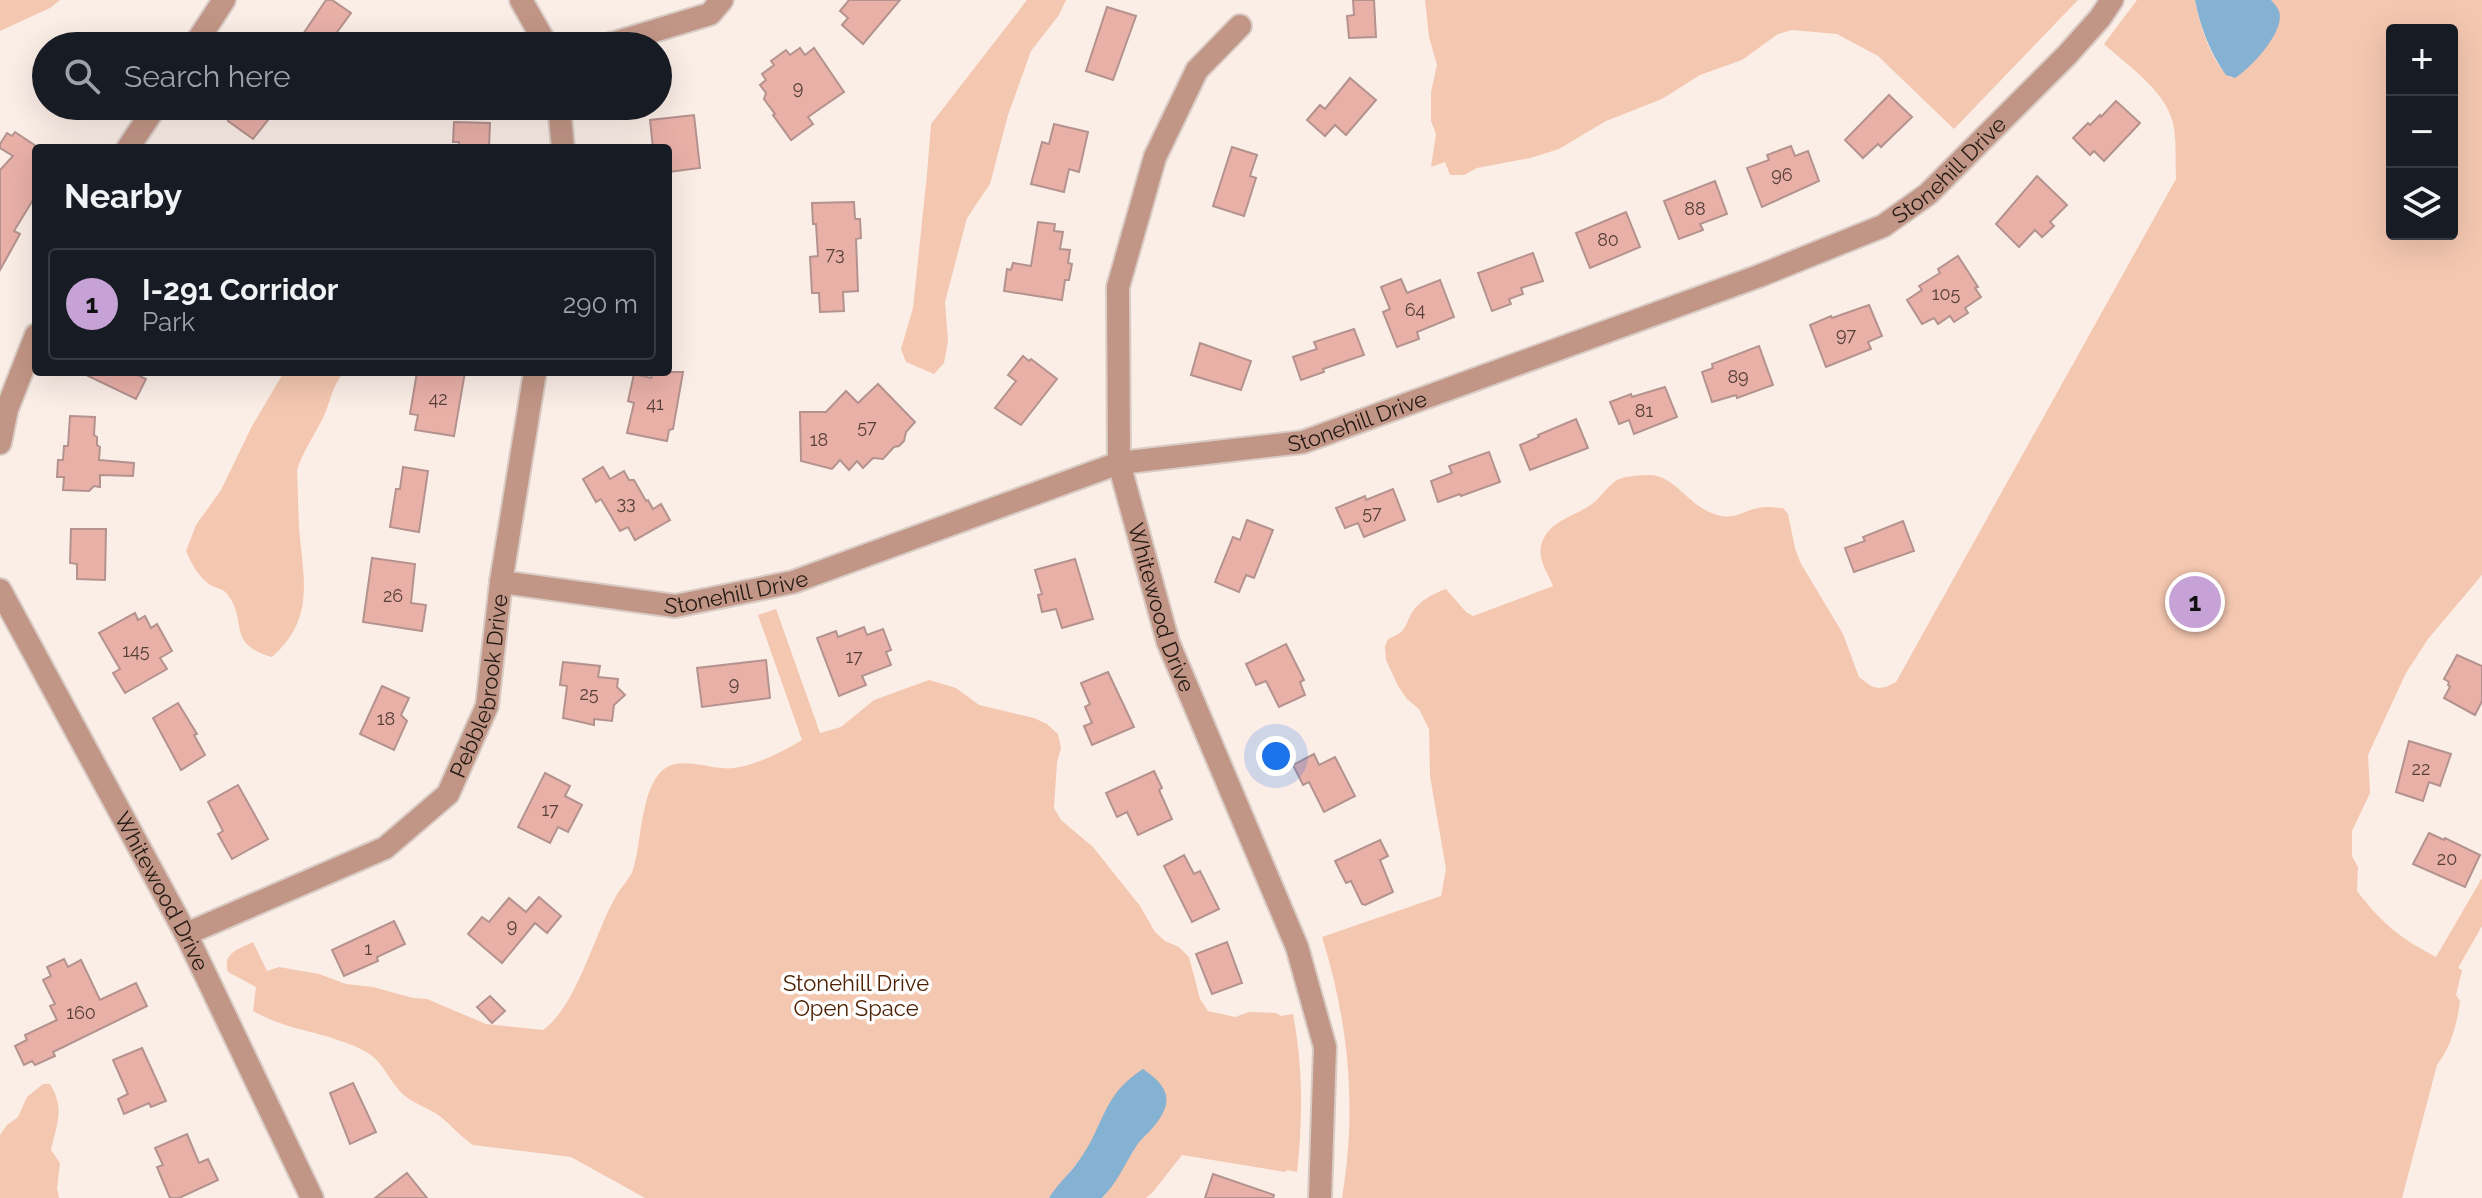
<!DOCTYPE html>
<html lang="en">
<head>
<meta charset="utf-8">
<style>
  body { margin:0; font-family:Raleway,sans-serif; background:#20242c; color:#f1f3f6 }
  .controls { position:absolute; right:24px; top:24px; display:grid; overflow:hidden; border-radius:8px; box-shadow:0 8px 32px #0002 }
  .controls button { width:72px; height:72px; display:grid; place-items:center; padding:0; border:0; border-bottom:2px solid #363941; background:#171b24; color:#f1f3f6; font:40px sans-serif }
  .you { position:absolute; left:1276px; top:756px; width:28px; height:28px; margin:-20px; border:6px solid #fff; border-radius:50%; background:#1a73e8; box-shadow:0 0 0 12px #1a73e833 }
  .badge { display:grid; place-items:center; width:52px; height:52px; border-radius:50%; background:#c7a2d6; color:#111; font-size:26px; font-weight:700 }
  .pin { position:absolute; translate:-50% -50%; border:4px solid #fff; box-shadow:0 2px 8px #0006 }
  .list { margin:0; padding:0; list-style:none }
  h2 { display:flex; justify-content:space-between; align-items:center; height:104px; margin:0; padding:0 32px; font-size:34px }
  h2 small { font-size:26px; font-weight:400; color:#9ea1a6 }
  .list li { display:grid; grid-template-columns:52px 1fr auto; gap:24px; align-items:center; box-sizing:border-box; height:112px; margin:0 16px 16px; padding:0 16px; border:2px solid #363941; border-radius:8px }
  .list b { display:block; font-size:30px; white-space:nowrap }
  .list p { margin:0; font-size:26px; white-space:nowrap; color:#9ea1a6 }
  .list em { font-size:26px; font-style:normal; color:#9ea1a6 }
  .icon { flex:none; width:44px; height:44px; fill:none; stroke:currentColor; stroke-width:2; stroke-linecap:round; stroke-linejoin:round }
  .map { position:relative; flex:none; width:2482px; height:1198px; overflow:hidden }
  .search { position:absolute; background:#171b24; box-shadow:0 8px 32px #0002; left:32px; top:32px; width:640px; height:88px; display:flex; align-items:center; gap:20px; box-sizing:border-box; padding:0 28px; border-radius:44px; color:#9ea1a6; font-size:30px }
  .panel { position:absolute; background:#171b24; box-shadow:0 8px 32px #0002; left:32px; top:144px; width:640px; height:232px; border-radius:8px }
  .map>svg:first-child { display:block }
</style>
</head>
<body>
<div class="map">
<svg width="2482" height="1198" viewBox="0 0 2482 1198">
  <rect width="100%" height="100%" fill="#fbeee7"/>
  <g fill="#f4c7b0" fill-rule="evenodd">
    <path d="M 0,0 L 60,0 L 50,8 L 0,31 Z"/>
    <path d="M 1027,0 L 1066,0 L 1059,15 L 1031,51 L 1008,115 L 990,184 L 967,218 L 945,302 L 948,341 L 944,363 L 934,374 L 906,362 L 901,349 L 913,308 L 927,174 L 931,124 Z"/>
    <path d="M 1425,0 L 2078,0 L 1954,129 L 1878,56 L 1837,34 L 1792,30 L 1778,34 L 1742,60 L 1700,75 L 1662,99 L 1606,121 L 1559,149 L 1530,158 L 1477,168 L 1464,175 L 1450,175 L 1445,162 L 1431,167 L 1436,134 L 1431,121 L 1431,92 L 1437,65 L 1429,37 Z"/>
    <path d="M 2137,0 L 2195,0 C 2199,22 2212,67 2232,78 L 2277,8 L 2271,0 L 2482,0 L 2482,575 L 2428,639 L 2406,673 L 2368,755 L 2370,793 L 2352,831 L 2352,856 L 2358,867 L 2357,891 C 2383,924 2398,937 2436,957 L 2482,878 L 2482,926 L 2458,968 L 2462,970 L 2456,995 L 2460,1001 C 2457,1024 2451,1047 2437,1065 L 2402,1198 L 1342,1198 C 1357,1108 1349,1024 1322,937 L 1441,896 L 1446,869 L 1430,776 L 1429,729 L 1419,709 L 1407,699 L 1398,686 L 1386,660 L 1385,646 L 1388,639 C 1412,630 1403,621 1417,606 C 1425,598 1435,593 1446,589 L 1466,612 L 1473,616 L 1553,586 C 1548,573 1538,561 1541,546 C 1547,521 1574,517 1592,504 C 1602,497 1607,485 1619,479 C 1627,476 1640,475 1649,475 C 1677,475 1690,511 1722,516 C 1735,519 1746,510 1758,508 C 1766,506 1775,508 1783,508 L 1788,514 L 1795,548 L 1800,562 L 1843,634 L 1859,677 L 1871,686 L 1878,688 L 1886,687 L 1896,682 L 2176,179 C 2175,161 2177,141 2173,123 C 2165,90 2128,66 2104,44 ZM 2392,30 L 2452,30 L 2452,234 L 2392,234 Z"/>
    <path d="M 284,372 L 344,372 C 330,390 332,399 323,418 C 314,436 303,451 297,470 C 298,489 298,508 299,527 C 303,578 316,618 272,657 C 226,644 248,622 228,595 C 224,589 219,589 212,586 C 199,578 192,565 186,551 L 196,525 L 221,490 L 252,426 Z"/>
    <path d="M 776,609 L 820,733 L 841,727 L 874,700 L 929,680 L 956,688 L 979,705 L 1034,718 L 1047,724 L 1058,734 L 1061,748 L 1057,762 L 1054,808 L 1061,820 L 1093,847 L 1140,906 L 1155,932 L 1165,941 L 1179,947 L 1189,957 L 1200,999 L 1208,1011 L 1235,1017 L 1249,1012 L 1276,1013 L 1281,1016 L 1293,1014 C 1303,1066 1303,1119 1297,1172 L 1287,1170 L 1285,1172 L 1182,1155 L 1153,1192 L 1146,1198 L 1102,1198 L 1107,1193 L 1081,1158 L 1049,1198 L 645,1198 L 571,1157 L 473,1145 C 461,1137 452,1126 441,1117 C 429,1108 414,1104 404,1095 C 390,1083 384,1063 368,1053 C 332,1032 289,1032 253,1011 L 256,987 L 228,972 C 222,953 239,949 253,942 L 267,971 L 279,967 L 319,974 L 346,984 L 373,987 L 413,998 L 427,999 L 486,1024 L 543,1030 C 577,1006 595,932 616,896 C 621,887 629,880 633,870 C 642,844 640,783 667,767 C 686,757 713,771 734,768 C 757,765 782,752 802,740 L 758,615 Z"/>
    <path d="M 43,1084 L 50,1084 C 65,1108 57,1124 51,1150 L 60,1163 L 57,1188 L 59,1198 L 0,1198 L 0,1135 L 7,1125 L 18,1117 L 27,1097 Z"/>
  </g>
  <g fill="#85b1d3">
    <path d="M 2195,0 L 2271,0 C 2273,2 2278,8 2279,11 C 2286,31 2251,68 2235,78 L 2226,75 C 2210,53 2200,26 2195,0 Z"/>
    <path d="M 1143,1069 C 1172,1089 1174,1104 1150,1131 C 1146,1135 1140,1140 1137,1145 C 1125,1163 1118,1182 1102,1198 L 1049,1198 C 1057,1184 1071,1173 1080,1159 C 1105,1124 1102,1095 1143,1069 Z"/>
  </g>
  <g fill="#e9b0a8" stroke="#b4928e" stroke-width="2">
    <path d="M 326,0 L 332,0 L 351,13 L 335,35 L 351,46 L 295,46 Z"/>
    <path d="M 849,0 L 900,0 L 863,44 L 842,25 L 848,18 L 840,11 Z"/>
    <path d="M 1353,0 L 1374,0 L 1376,37 L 1349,38 L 1347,16 L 1354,15 Z"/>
    <path d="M 1107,7 L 1136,16 L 1113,80 L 1086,71 Z"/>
    <path d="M 800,48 L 805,55 L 814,48 L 844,92 L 808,117 L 813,124 L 791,140 L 773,115 L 775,114 L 764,99 L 766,93 L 760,85 L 766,80 L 762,74 L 774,65 L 771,61 L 786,50 L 790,55 Z"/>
    <path d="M 1350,78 L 1376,100 L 1346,135 L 1335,125 L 1325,136 L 1307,120 L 1320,105 L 1325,109 Z"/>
    <path d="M 1889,95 L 1912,117 L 1881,147 L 1878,144 L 1863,158 L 1845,140 Z"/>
    <path d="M 2116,101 L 2140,123 L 2104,161 L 2094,151 L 2090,155 L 2073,138 L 2088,123 L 2090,125 L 2100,115 L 2101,117 Z"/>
    <path d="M 239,106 L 279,106 L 253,139 L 228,121 Z"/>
    <path d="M 694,115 L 700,168 L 668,172 L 668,148 L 653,148 L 650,120 Z"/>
    <path d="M 454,122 L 490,123 L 489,148 L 459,148 L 459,142 L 453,142 Z"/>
    <path d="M 1054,124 L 1088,132 L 1079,172 L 1069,169 L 1064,192 L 1031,184 L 1042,142 L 1049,144 Z"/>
    <path d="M 15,132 L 36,146 L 36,195 L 14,231 L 20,234 L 0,270 L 0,170 L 13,156 L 0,148 L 0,144 L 7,133 L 12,136 Z"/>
    <path d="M 1791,146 L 1795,156 L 1808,151 L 1819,181 L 1762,207 L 1747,168 L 1769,160 L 1767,155 Z"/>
    <path d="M 1232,147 L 1257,155 L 1250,176 L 1256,178 L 1244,216 L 1213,206 Z"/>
    <path d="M 2037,176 L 2067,205 L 2050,222 L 2054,226 L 2042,237 L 2035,230 L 2019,247 L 1996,224 Z"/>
    <path d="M 1715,181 L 1727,214 L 1700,224 L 1703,230 L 1679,239 L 1664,201 Z"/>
    <path d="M 854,202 L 855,219 L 860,219 L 861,238 L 856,239 L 858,291 L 843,292 L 844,311 L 820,312 L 819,293 L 812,293 L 810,257 L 818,256 L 816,224 L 813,224 L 812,203 Z"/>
    <path d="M 1626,212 L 1640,247 L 1590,268 L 1576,233 Z"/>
    <path d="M 1038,222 L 1055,224 L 1054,231 L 1063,232 L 1060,249 L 1070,250 L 1068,263 L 1072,264 L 1069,280 L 1065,280 L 1062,300 L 1004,291 L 1007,269 L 1011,270 L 1013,263 L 1031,266 Z"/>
    <path d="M 1533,253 L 1543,281 L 1521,288 L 1523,294 L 1509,299 L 1511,304 L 1492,311 L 1478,273 Z"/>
    <path d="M 1958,256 L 1978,287 L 1975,288 L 1981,297 L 1965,308 L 1968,313 L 1954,322 L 1950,316 L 1938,324 L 1934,318 L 1922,324 L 1907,300 L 1922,290 L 1919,286 L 1940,273 L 1938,269 Z"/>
    <path d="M 1401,279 L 1407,293 L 1440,280 L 1454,317 L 1417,332 L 1419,339 L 1397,347 L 1383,312 L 1390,309 L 1381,287 Z"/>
    <path d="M 1869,305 L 1882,336 L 1868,342 L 1871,349 L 1826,367 L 1810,325 L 1831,316 L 1832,318 Z"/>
    <path d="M 1354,329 L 1364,355 L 1323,369 L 1324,372 L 1301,380 L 1293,357 L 1317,349 L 1314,342 Z"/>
    <path d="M 1200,343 L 1251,361 L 1241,390 L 1191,375 Z"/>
    <path d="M 1759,346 L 1773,385 L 1737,398 L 1736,395 L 1712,402 L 1702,372 L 1713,368 L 1712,364 Z"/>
    <path d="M 1023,356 L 1029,361 L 1031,359 L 1057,379 L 1021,425 L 995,408 L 1016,381 L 1008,375 Z"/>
    <path d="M 80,372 L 131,372 L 146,379 L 136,399 Z"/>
    <path d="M 417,372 L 465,372 L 454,436 L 415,430 L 418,415 L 410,414 Z"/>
    <path d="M 653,372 L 683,372 L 673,429 L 669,430 L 667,441 L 627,433 L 634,403 L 628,401 L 634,374 L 651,378 Z"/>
    <path d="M 878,384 L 915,422 L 906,432 L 904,441 L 899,446 L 894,447 L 883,459 L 873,458 L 863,468 L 857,461 L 849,470 L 840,460 L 832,469 L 801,461 L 800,412 L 826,412 L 846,391 L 858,403 Z"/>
    <path d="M 1665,387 L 1677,417 L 1634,434 L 1629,420 L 1619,424 L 1610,402 L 1631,394 L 1632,397 Z"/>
    <path d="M 70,416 L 95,417 L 94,435 L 97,437 L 97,445 L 100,447 L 99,460 L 134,463 L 133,476 L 100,475 L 100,487 L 94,486 L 89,491 L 63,490 L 64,477 L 57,477 L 58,460 L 63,460 L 64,446 L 68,446 Z"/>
    <path d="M 1576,419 L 1588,448 L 1530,470 L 1520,445 L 1539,437 L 1538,435 Z"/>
    <path d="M 1489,452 L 1500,482 L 1461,496 L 1460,494 L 1438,502 L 1431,481 L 1452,473 L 1449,466 Z"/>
    <path d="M 403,467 L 428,471 L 419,532 L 390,527 L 396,489 L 400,489 Z"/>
    <path d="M 603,467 L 610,479 L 624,471 L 629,480 L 634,480 L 646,501 L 648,500 L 653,509 L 661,504 L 670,520 L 635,540 L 628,527 L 620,531 L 601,499 L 596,502 L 583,479 Z"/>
    <path d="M 1393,489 L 1405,520 L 1364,537 L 1358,523 L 1345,528 L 1336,508 L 1365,496 L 1366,500 Z"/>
    <path d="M 1247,520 L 1273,530 L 1254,578 L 1246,575 L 1239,592 L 1215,582 L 1233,537 L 1240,540 Z"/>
    <path d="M 1903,521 L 1914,551 L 1854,572 L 1845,548 L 1865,541 L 1863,537 Z"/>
    <path d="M 71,529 L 106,529 L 105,580 L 77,579 L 77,564 L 70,563 Z"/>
    <path d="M 372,558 L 415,564 L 411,603 L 426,605 L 422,631 L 363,622 Z"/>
    <path d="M 1075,559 L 1093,619 L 1062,628 L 1056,609 L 1042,612 L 1038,595 L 1042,594 L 1035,570 Z"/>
    <path d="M 135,613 L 138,620 L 145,616 L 151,628 L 157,624 L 172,651 L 160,658 L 167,669 L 125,693 L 113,673 L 120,669 L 99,633 Z"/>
    <path d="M 864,627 L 867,635 L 883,629 L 891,650 L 886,652 L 891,665 L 862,676 L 866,685 L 839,696 L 817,638 L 836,631 L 838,637 Z"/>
    <path d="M 1286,644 L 1304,680 L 1300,682 L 1305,695 L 1279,707 L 1266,681 L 1256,685 L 1246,664 Z"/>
    <path d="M 2457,655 L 2482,666 L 2482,701 L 2475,715 L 2444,698 L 2450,687 L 2448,685 L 2449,682 L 2444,679 Z"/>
    <path d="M 766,660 L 770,698 L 702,707 L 697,668 Z"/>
    <path d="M 563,662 L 600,666 L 598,677 L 618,679 L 617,687 L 625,695 L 614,705 L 612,721 L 594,719 L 594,725 L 563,718 L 567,686 L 560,685 Z"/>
    <path d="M 1108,672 L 1134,727 L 1092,745 L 1084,726 L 1092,723 L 1085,707 L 1090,704 L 1081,683 Z"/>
    <path d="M 382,686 L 409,698 L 401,715 L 407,721 L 394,750 L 360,734 Z"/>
    <path d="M 178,703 L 197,734 L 194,735 L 205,755 L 181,770 L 153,718 Z"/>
    <path d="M 2409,741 L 2451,754 L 2440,786 L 2429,782 L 2423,801 L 2396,792 Z"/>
    <path d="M 1314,754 L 1319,765 L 1335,757 L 1355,796 L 1324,812 L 1309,782 L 1303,785 L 1293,765 Z"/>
    <path d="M 1154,771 L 1162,788 L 1159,790 L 1172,819 L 1138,835 L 1127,812 L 1117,817 L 1106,793 Z"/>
    <path d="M 545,773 L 570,786 L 565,796 L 582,805 L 568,832 L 558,827 L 550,843 L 518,827 Z"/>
    <path d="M 238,785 L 268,839 L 232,859 L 218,834 L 223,831 L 208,802 Z"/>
    <path d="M 2429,833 L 2444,840 L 2445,838 L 2480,855 L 2465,887 L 2413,864 Z"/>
    <path d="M 1380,840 L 1388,856 L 1380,860 L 1393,892 L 1365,905 L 1362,904 L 1351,881 L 1346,883 L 1335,861 Z"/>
    <path d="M 1184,855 L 1194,874 L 1200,871 L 1219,909 L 1192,922 L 1164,866 Z"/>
    <path d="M 539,897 L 561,916 L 547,933 L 535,923 L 502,963 L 468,934 L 482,917 L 489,922 L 509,898 L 526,912 Z"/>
    <path d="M 394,921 L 405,944 L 377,957 L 378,961 L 344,976 L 332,950 Z"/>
    <path d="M 1227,942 L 1242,983 L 1212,994 L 1196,954 Z"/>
    <path d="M 64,959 L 68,967 L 81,960 L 100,1000 L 136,983 L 147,1006 L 53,1052 L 55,1056 L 35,1065 L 32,1061 L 24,1065 L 15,1046 L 27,1040 L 25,1035 L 57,1020 L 50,1006 L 55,1004 L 43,980 L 51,976 L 47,967 Z"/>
    <path d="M 490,996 L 505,1011 L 492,1023 L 477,1007 Z"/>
    <path d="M 142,1048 L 166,1101 L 151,1107 L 149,1103 L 124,1114 L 118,1099 L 128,1094 L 113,1060 Z"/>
    <path d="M 353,1083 L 376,1132 L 350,1144 L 330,1093 Z"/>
    <path d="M 187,1134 L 199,1163 L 208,1159 L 218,1180 L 179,1198 L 170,1198 L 157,1167 L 163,1165 L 155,1148 Z"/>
    <path d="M 407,1173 L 427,1198 L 375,1198 Z"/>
    <path d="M 1213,1174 L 1274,1195 L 1273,1198 L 1205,1198 Z"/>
  </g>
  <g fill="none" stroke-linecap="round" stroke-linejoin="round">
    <defs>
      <g id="minor">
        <path d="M 521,0 L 547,46"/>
        <path id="s1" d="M 1240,26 L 1197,70 L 1155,157 L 1118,287 L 1119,463 L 1168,642 L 1297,947 L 1325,1047 L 1320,1198"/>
        <path d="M 194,46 L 224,0"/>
        <path d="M 604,46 L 710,14 L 722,0"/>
        <path d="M 559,106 L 563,148"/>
        <path d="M 128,148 L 156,106"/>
        <path d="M 0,443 L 7,409 L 36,335"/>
        <path id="s2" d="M 501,582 L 675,606 L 793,582 L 1119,463 L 1303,442 L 1759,276 L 1883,226 L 1928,194 L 2067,55 L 2100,18 L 2112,0"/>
        <path id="s3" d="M 0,590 L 186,934 L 312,1198"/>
        <path id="s4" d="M 186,934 L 385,848 L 448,794 L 487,706 L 501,582 L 535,372"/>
      </g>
    </defs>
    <use href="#minor" stroke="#d9ccc5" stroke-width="26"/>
    <use href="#minor" stroke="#c29687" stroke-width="22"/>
  </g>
  <g text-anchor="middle" stroke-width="7" stroke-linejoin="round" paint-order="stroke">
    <g font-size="18" fill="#564039">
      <text x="798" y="94">9</text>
      <text x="1782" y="181">96</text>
      <text x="1695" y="215">88</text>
      <text x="1608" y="246">80</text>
      <text x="835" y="260">73</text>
      <text x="1946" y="300">105</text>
      <text x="1415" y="316">64</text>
      <text x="1846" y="341">97</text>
      <text x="1738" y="383">89</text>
      <text x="438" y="405">42</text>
      <text x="655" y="410">41</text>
      <text x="1644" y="417">81</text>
      <text x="867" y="433">57</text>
      <text x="819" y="446">18</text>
      <text x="626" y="509">33</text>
      <text x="1372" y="519">57</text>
      <text x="393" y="602">26</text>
      <text x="136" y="657">145</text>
      <text x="854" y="663">17</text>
      <text x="734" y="690">9</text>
      <text x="589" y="700">25</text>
      <text x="386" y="725">18</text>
      <text x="2421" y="775">22</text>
      <text x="550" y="816">17</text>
      <text x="2447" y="865">20</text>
      <text x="512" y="932">9</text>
      <text x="368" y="955">1</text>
      <text x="81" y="1019">160</text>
    </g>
    <g font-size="22" fill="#251a14" stroke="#fefefe">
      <text dy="8" stroke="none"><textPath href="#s2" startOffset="1534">Stonehill Drive</textPath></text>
      <text dy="8" stroke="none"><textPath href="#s2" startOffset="886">Stonehill Drive</textPath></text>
      <text dy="8" stroke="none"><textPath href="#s2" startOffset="238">Stonehill Drive</textPath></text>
      <text dy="8" stroke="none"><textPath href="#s1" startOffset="620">Whitewood Drive</textPath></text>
      <text dy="8" stroke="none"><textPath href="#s4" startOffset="414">Pebblebrook Drive</textPath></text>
      <text dy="8" stroke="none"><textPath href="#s3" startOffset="342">Whitewood Drive</textPath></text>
    </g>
    <g font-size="22" fill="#4e2103" stroke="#fefefe">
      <text x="856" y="991">Stonehill Drive<tspan x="856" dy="25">Open Space</tspan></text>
    </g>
  </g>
</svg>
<div class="controls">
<button>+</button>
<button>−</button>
<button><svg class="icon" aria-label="layers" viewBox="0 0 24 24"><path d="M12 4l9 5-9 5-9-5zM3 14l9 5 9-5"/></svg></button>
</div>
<div class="you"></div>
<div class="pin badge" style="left:2195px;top:602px">1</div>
<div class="search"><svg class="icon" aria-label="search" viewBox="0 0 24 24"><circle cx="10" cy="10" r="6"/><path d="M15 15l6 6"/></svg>Search here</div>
<section class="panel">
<h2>Nearby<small></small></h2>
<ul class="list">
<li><span class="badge">1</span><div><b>I-291 Corridor</b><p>Park</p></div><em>290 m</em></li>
</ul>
</section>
</div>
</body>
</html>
